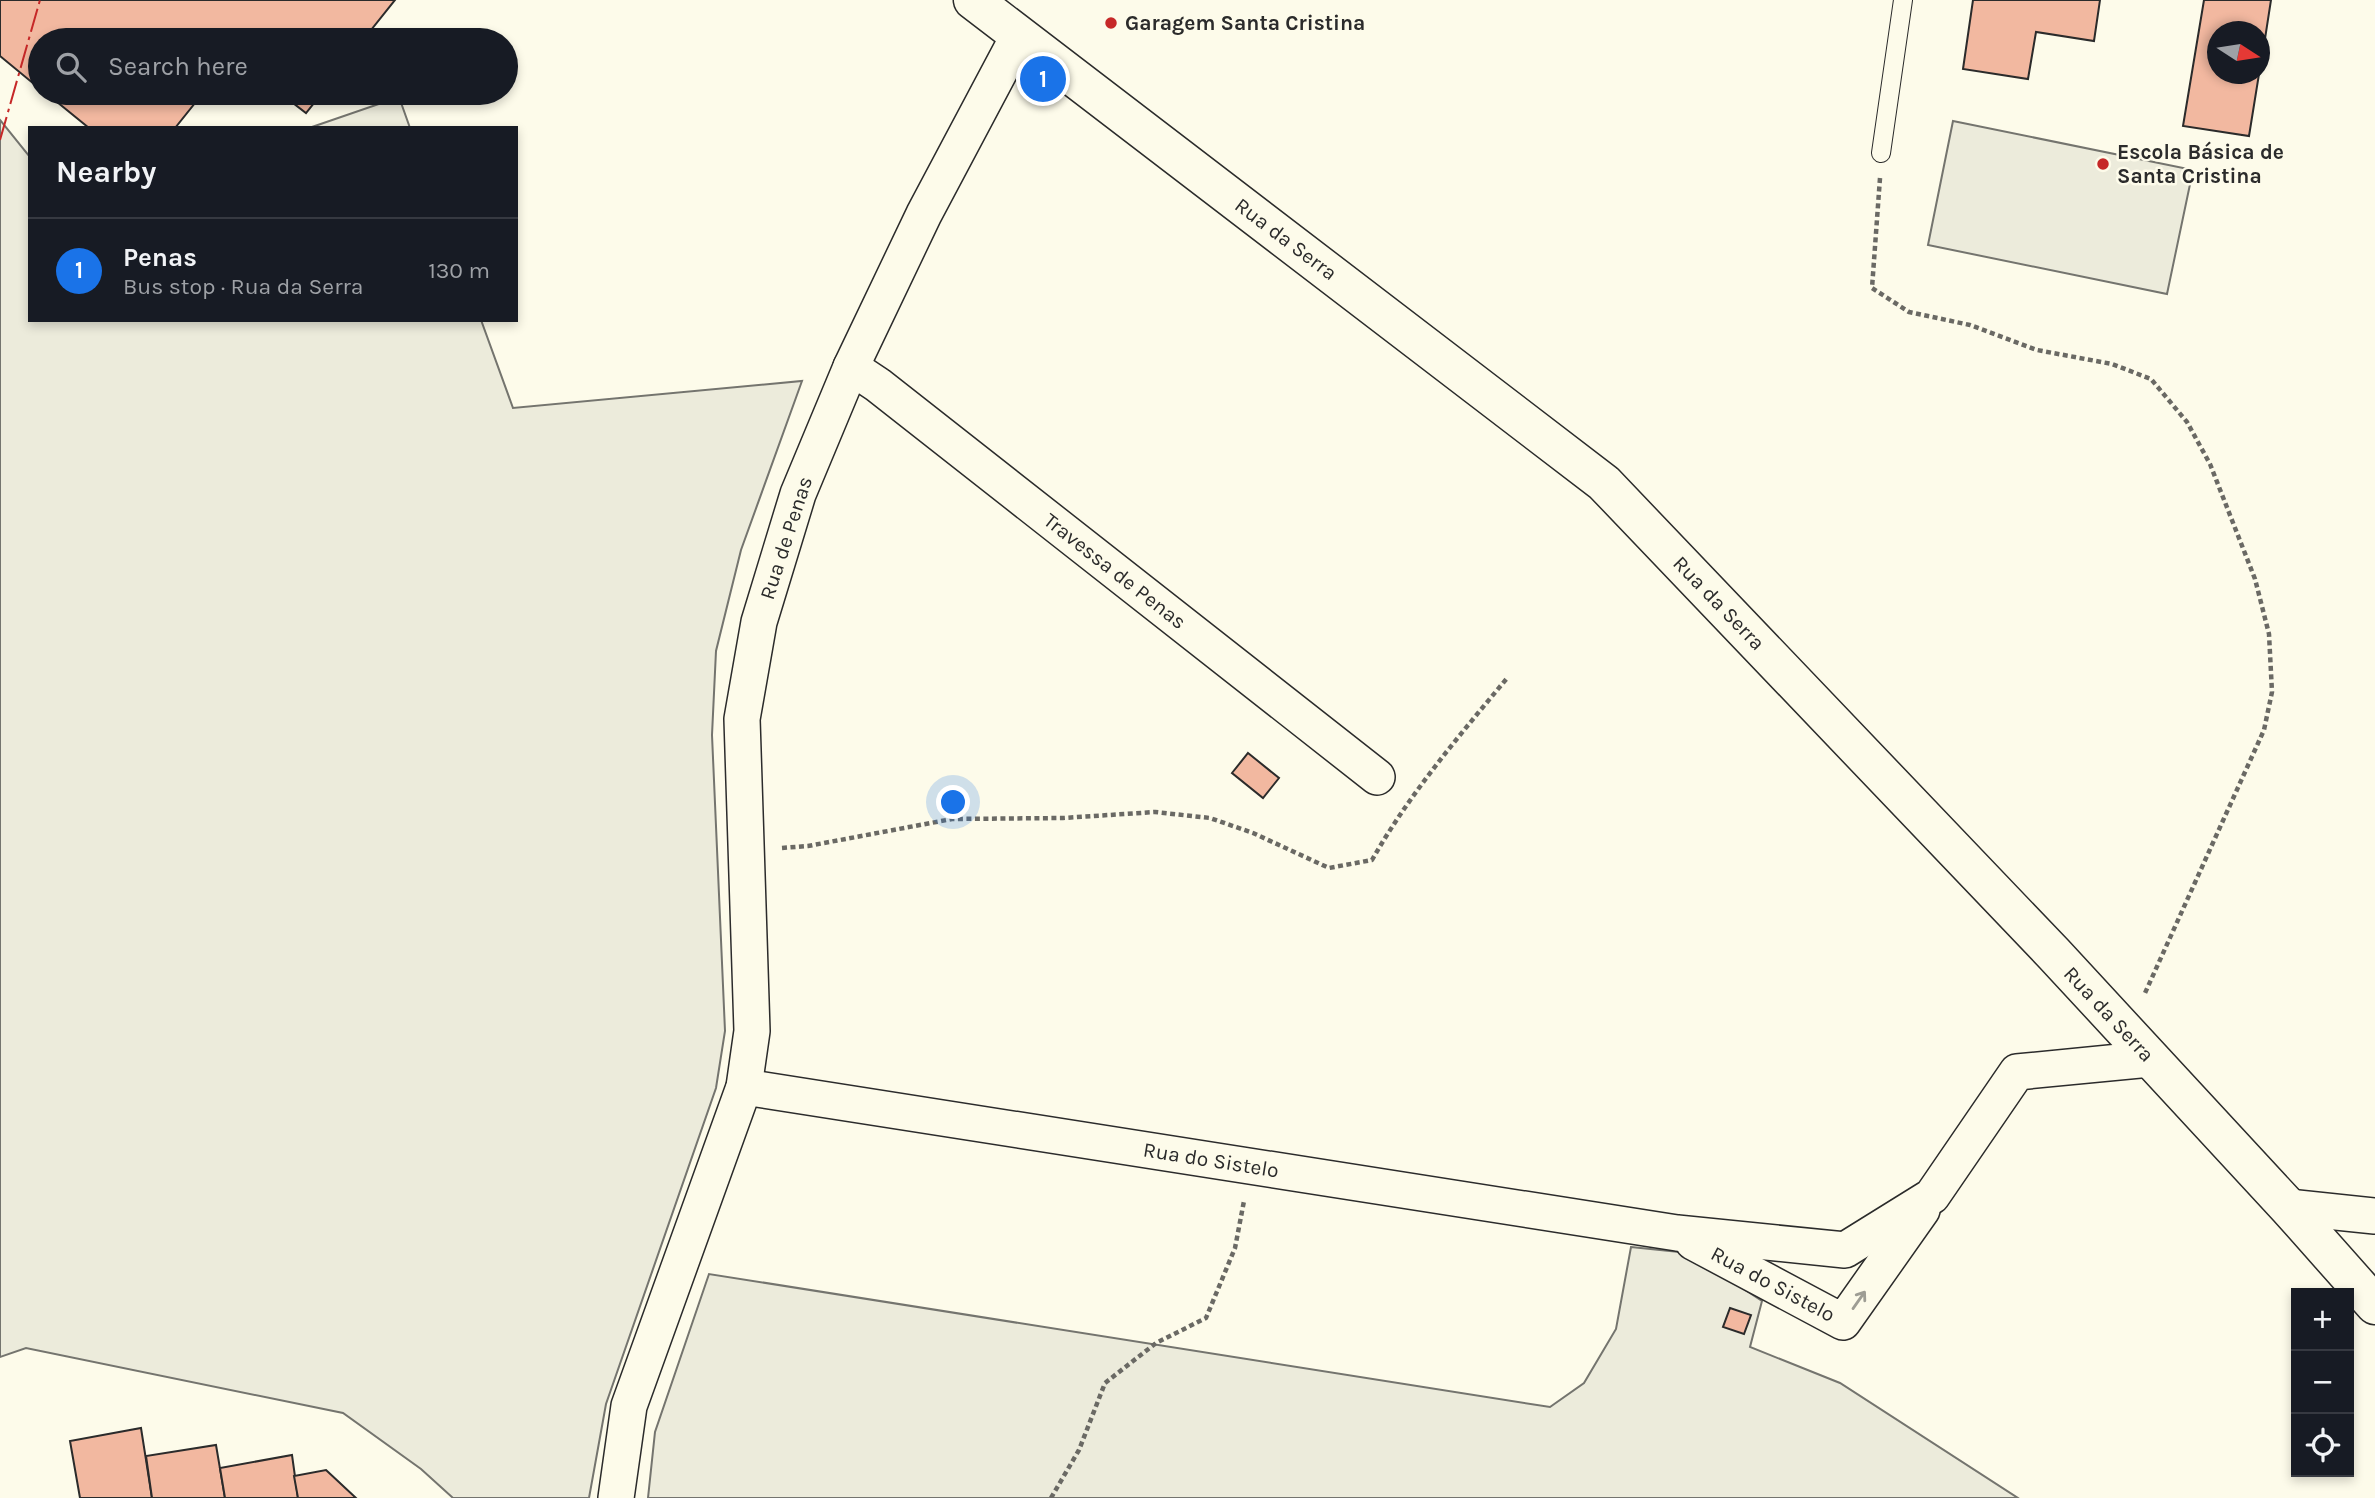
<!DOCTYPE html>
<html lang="en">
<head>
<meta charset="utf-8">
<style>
  body { margin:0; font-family:Karla,sans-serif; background:#20242c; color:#f1f3f6 }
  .controls { position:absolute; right:21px; bottom:21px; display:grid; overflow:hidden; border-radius:0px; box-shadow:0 4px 10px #0003 }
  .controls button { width:63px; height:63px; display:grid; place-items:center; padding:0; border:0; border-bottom:2px solid #363941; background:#171b24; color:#f1f3f6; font:35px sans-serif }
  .compass { position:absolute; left:2207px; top:21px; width:63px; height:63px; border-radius:50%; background:#171b24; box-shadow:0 4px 10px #0003; rotate:102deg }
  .you { position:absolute; left:954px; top:803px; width:24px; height:24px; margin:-18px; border:5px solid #fff; border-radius:50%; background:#1a73e8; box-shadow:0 0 0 10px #1a73e833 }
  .badge { display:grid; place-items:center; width:46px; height:46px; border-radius:50%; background:#1a73e8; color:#fff; font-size:23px; font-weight:700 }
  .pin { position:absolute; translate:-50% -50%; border:4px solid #fff; box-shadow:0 2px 7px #0006 }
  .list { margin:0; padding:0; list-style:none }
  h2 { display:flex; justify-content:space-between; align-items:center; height:91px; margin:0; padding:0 28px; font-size:30px }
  h2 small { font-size:23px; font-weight:400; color:#9ea1a6 }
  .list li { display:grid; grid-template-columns:46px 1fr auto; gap:21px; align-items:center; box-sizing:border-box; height:105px; padding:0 28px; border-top:2px solid #363941 }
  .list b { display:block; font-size:26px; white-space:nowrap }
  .list p { margin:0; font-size:23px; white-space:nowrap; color:#9ea1a6 }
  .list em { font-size:23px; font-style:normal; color:#9ea1a6 }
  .icon { flex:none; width:38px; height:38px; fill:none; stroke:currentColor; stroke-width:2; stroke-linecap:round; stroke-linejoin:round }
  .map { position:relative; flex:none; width:2375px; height:1498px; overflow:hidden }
  .search { position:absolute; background:#171b24; box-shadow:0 4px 10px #0003; left:28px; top:28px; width:490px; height:77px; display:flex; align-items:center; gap:18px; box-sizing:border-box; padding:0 24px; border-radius:38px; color:#9ea1a6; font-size:26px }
  .panel { position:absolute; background:#171b24; box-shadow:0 4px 10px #0003; left:28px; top:126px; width:490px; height:196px; border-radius:0px }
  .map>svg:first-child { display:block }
</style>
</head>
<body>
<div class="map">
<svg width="2375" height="1498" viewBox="0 0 2375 1498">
  <rect width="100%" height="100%" fill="#fdfbea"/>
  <g fill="#ecebdb" stroke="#74746e" stroke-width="2">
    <path d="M 399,97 L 410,128 L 309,128 Z"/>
    <path d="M 0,120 L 30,157 L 30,320 L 481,320 L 513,408 L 802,381 L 741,550 L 716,651 L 712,735 L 725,1031 L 716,1088 L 606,1404 L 589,1498 L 453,1498 L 421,1469 L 343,1413 L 26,1348 L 0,1357 Z"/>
    <path d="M 1953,121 L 2193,170 L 2167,294 L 1928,245 Z"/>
    <path d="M 1631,1247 L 1689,1253 L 1762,1301 L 1750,1347 L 1840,1383 L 2018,1498 L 648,1498 L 655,1432 L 709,1274 L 1550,1407 L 1584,1383 L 1616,1329 Z"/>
  </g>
  <g fill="#f2b8a0" stroke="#2b2b2b" stroke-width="2">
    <path d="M 0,0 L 395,0 L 363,40 L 40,40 L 40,89 L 0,56 Z"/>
    <path d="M 1973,0 L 2100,0 L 2094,41 L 2036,32 L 2028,79 L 1963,69 Z"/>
    <path d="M 2204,0 L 2271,0 L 2260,71 L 2260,32 L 2218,32 L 2218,74 L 2259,74 L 2249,136 L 2183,126 Z"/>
    <path d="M 46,93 L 203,93 L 175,128 L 89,128 Z"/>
    <path d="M 280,93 L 322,93 L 306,113 Z"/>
    <path d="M 1248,753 L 1279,778 L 1263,798 L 1232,773 Z"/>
    <path d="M 1730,1308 L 1751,1315 L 1744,1334 L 1723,1327 Z"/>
    <path d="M 141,1428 L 152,1498 L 80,1498 L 70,1441 Z"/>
    <path d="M 216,1445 L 225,1498 L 152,1498 L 146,1456 Z"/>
    <path d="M 292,1455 L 298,1498 L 225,1498 L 220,1468 Z"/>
    <path d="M 326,1470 L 356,1498 L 298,1498 L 294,1476 Z"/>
  </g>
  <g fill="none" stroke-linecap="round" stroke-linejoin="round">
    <defs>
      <path id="service" d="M 1881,153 L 1903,0"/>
      <g id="minor">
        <path d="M 851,367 L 878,385 L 1377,777"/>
        <path d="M 744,1087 L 1677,1233 L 1845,1250 L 1932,1196 L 2017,1072 L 2150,1059"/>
        <path d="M 2288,1207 L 2375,1216"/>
        <path d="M 1693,1242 L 1843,1322 L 1922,1210"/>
        <path d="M 616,1498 L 629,1406 L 744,1087 L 752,1031 L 742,719 L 759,622 L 798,494 L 851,367 L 924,214 L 1019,35"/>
      </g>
      <path id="primary" d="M 973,0 L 1604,483 L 2054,954 L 2288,1207 L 2375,1305"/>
    </defs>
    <use href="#service" stroke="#2b2b2b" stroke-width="20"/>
    <use href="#minor" stroke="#2b2b2b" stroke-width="38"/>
    <use href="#primary" stroke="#2b2b2b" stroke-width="41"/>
    <g stroke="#6a6964" stroke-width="4.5" stroke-dasharray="5 3.5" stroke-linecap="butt">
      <path d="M 1880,178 L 1872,288 L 1909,312 L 1970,325 L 2037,350 L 2112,364 L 2151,379 L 2187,422 L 2210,464 L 2255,579 L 2269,634 L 2272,692 L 2264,730 L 2145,993"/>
      <path d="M 782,848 L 808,846 L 952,819 L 1063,818 L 1155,812 L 1210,818 L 1253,833 L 1329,868 L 1372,860 C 1410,793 1459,736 1508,677"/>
      <path d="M 1051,1498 L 1079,1450 L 1105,1383 L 1156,1343 L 1206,1318 L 1235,1248 L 1244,1201"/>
    </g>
    <use href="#service" stroke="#fdfbea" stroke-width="18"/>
    <use href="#minor" stroke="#fdfbea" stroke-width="35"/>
    <use href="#primary" stroke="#fdfbea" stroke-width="38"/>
    <path stroke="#c62828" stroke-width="2" stroke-dasharray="24 5 3.5 5" stroke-linecap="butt" d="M 0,140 L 40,0"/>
  </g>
  <defs><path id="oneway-shaft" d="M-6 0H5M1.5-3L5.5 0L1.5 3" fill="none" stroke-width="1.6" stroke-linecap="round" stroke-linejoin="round" transform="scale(1.75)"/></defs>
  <use stroke="#9e9d94" href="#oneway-shaft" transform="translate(1859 1300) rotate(-55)"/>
  <g fill="#c62828" stroke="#fdfbea" stroke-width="2.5">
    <circle cx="1111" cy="23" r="7"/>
    <circle cx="2103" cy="164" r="7"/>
  </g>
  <g text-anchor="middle" stroke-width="5" stroke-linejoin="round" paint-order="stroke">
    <g font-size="21" font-weight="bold" fill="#2b2b2b" stroke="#fdfbea" text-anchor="start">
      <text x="1125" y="30">Garagem Santa Cristina</text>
      <text x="2117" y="159">Escola Básica de<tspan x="2117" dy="24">Santa Cristina</tspan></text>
    </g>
    <g font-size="21" fill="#2b2b2b" stroke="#fdfbea">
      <text transform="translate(1286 239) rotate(37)" y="7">Rua da Serra</text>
      <text transform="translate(786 538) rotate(-72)" y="7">Rua de Penas</text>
      <text transform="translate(1115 571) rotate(38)" y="7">Travessa de Penas</text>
      <text transform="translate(1719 603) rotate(46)" y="7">Rua da Serra</text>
      <text transform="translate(2109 1014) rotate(47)" y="7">Rua da Serra</text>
      <text transform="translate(1211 1160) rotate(9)" y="7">Rua do Sistelo</text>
      <text transform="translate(1773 1284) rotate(28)" y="7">Rua do Sistelo</text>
    </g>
  </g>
</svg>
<div class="controls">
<button>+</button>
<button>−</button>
<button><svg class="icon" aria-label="locate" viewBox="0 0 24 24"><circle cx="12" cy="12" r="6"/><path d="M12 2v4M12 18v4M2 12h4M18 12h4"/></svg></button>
</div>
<svg class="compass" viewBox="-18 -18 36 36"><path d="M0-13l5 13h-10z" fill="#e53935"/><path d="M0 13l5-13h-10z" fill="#9ea1a6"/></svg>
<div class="you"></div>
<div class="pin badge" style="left:1043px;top:79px">1</div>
<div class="search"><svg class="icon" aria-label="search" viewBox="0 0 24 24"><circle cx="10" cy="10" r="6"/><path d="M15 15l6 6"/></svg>Search here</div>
<section class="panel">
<h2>Nearby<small></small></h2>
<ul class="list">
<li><span class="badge">1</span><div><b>Penas</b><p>Bus stop · Rua da Serra</p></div><em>130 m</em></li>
</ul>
</section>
</div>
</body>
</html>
